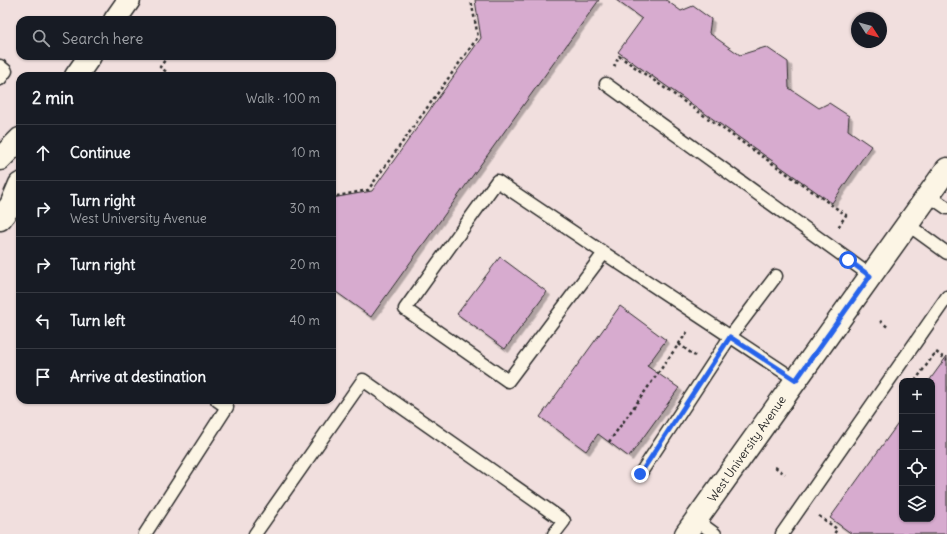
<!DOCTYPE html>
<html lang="en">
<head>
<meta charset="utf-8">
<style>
  body { margin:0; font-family:Delius,sans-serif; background:#20242c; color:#f1f3f6 }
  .controls { position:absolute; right:12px; bottom:12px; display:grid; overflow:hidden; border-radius:8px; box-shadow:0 1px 3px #0004 }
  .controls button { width:36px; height:36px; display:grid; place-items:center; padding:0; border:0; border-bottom:1px solid #363941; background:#171b24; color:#f1f3f6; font:20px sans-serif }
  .compass { position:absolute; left:851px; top:12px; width:36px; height:36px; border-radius:50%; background:#171b24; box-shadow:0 1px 3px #0004; rotate:126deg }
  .stop { position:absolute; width:12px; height:12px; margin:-9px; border:3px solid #2563eb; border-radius:50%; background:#fff }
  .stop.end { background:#2563eb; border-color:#fff; box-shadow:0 1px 4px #0008 }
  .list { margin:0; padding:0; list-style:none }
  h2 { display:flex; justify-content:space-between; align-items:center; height:52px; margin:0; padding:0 16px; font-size:17px }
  h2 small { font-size:13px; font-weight:400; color:#9ea1a6 }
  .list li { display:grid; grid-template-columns:26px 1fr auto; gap:12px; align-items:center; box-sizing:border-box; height:56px; padding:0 16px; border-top:1px solid #363941 }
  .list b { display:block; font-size:15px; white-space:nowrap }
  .list p { margin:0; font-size:13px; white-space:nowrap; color:#9ea1a6 }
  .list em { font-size:13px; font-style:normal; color:#9ea1a6 }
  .icon { flex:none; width:22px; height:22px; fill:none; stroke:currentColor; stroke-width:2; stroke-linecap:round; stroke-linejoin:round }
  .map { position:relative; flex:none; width:947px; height:534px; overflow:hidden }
  .search { position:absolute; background:#171b24; box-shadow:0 1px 3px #0004; left:16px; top:16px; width:320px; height:44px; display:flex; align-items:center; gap:10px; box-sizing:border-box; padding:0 14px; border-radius:12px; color:#9ea1a6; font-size:15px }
  .panel { position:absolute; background:#171b24; box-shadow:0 1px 3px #0004; left:16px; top:72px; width:320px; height:332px; border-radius:12px }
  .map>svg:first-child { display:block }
</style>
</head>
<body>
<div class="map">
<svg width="947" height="534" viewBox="0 0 947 534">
  <defs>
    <filter id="shadow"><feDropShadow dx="3.5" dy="3.5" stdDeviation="0" flood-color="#0004"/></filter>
  </defs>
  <rect width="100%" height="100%" fill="#f1dfde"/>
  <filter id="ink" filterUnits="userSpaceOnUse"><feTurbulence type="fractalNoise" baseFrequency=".025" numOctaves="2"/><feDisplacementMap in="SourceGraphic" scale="8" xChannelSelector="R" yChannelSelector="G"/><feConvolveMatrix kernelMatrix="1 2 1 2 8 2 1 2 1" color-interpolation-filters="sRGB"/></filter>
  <g filter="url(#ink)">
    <g fill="#d7abcf" stroke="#2b2b2b" filter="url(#shadow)">
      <path d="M 475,0 L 599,0 L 371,317 L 332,289 L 332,198 L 372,191 L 481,38 Z"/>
      <path d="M 616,0 L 666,0 L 681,11 L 693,6 L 711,19 L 709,33 L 740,55 L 766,47 L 788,62 L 789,88 L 819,108 L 829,103 L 849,116 L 848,130 L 871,146 L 832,203 L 618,52 L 642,19 Z"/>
      <path d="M 500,257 L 547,292 L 505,349 L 457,314 Z"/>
      <path d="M 620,306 L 666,340 L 647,366 L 679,388 L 629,457 L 598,434 L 586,451 L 540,417 Z"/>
      <path d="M 947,356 L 947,534 L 852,534 L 830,518 L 902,418 L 902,519 L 932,519 L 932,381 L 929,381 Z"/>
    </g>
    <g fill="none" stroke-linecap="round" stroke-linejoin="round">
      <defs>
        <g id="service">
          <path d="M 0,66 L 6,71 L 0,79"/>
          <path d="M 606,84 L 871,276"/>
          <path d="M 928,195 L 947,208"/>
          <path d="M 907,224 L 947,253"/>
          <path d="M 604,253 L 497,181 L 405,309 L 508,381 L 604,253 L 796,380"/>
          <path d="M 640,474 L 730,337 L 776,276"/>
          <path d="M 696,520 L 715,534"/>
          <path d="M 145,534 L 227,407 L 217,400"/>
          <path d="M 255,534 L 363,380 L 564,521 L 554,534"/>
          <path d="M 782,534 L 947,297"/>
        </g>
        <path id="minor" d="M 686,534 L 947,169"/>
        <g id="secondary">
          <path d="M 115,20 L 129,0"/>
          <path d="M 76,76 L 90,56"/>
          <path d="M 0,159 L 20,139"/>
          <path d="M 0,219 L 11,205 L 20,184"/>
        </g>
      </defs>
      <use href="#service" stroke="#2b2b2b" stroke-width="15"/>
      <use href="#minor" stroke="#2b2b2b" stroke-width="25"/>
      <use href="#secondary" stroke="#2b2b2b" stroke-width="25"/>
      <g stroke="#2b2b2b" stroke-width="2.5" stroke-dasharray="3 3" stroke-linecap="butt">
        <path d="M 168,56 L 160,67 L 172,76"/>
        <path d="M 614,67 L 619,56 L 846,215 L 837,229"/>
        <path d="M 332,192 L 337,196 L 368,190 L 478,37 L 471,0"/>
        <path d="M 880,321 L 889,328"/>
        <path d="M 679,344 L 695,356"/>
        <path d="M 915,381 L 936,352 L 947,360"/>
        <path d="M 609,442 L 688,331"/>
        <path d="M 775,467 L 785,474"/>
        <path d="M 819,516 L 837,529 L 834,534"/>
      </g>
      <use href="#service" stroke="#fcf5e5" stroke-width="12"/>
      <use href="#minor" stroke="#fcf5e5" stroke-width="22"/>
      <use href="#secondary" stroke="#fcf5e5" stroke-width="22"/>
    </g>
  </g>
  <g fill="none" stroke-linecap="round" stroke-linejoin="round" filter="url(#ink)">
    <path stroke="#2563eb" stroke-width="5" d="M 640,474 L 730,337 L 796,380 L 870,276 L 848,260"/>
  </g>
  <g text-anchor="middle" stroke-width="3" stroke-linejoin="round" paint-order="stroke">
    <g font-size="12" fill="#2b2b2b" stroke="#fcf5e5">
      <text transform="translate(747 449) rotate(-55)" y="4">West University Avenue</text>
    </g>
  </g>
</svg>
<div class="controls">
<button>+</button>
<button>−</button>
<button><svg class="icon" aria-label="locate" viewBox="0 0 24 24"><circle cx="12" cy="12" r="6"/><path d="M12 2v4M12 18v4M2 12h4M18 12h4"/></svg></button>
<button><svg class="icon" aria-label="layers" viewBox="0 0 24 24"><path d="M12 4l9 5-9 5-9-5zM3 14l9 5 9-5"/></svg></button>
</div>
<svg class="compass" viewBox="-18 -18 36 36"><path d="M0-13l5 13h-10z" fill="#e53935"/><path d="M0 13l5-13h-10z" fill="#9ea1a6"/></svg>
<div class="stop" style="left:848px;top:260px"></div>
<div class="stop end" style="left:640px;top:474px"></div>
<div class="search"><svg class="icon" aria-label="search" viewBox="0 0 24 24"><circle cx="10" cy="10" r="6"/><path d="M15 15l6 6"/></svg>Search here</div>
<section class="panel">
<h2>2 min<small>Walk · 100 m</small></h2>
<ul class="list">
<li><svg class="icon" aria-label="ahead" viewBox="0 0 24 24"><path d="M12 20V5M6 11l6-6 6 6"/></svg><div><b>Continue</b></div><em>10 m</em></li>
<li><svg class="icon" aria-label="right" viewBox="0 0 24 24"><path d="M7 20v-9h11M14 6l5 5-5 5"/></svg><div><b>Turn right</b><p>West University Avenue</p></div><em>30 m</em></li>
<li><svg class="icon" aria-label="right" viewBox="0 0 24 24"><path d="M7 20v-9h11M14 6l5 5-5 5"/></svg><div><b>Turn right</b></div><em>20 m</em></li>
<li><svg class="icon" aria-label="left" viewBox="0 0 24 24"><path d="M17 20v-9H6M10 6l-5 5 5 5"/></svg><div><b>Turn left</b></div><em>40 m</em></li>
<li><svg class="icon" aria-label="arrive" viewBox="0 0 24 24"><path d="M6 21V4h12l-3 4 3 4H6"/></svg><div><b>Arrive at destination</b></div></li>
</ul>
</section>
</div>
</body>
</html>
